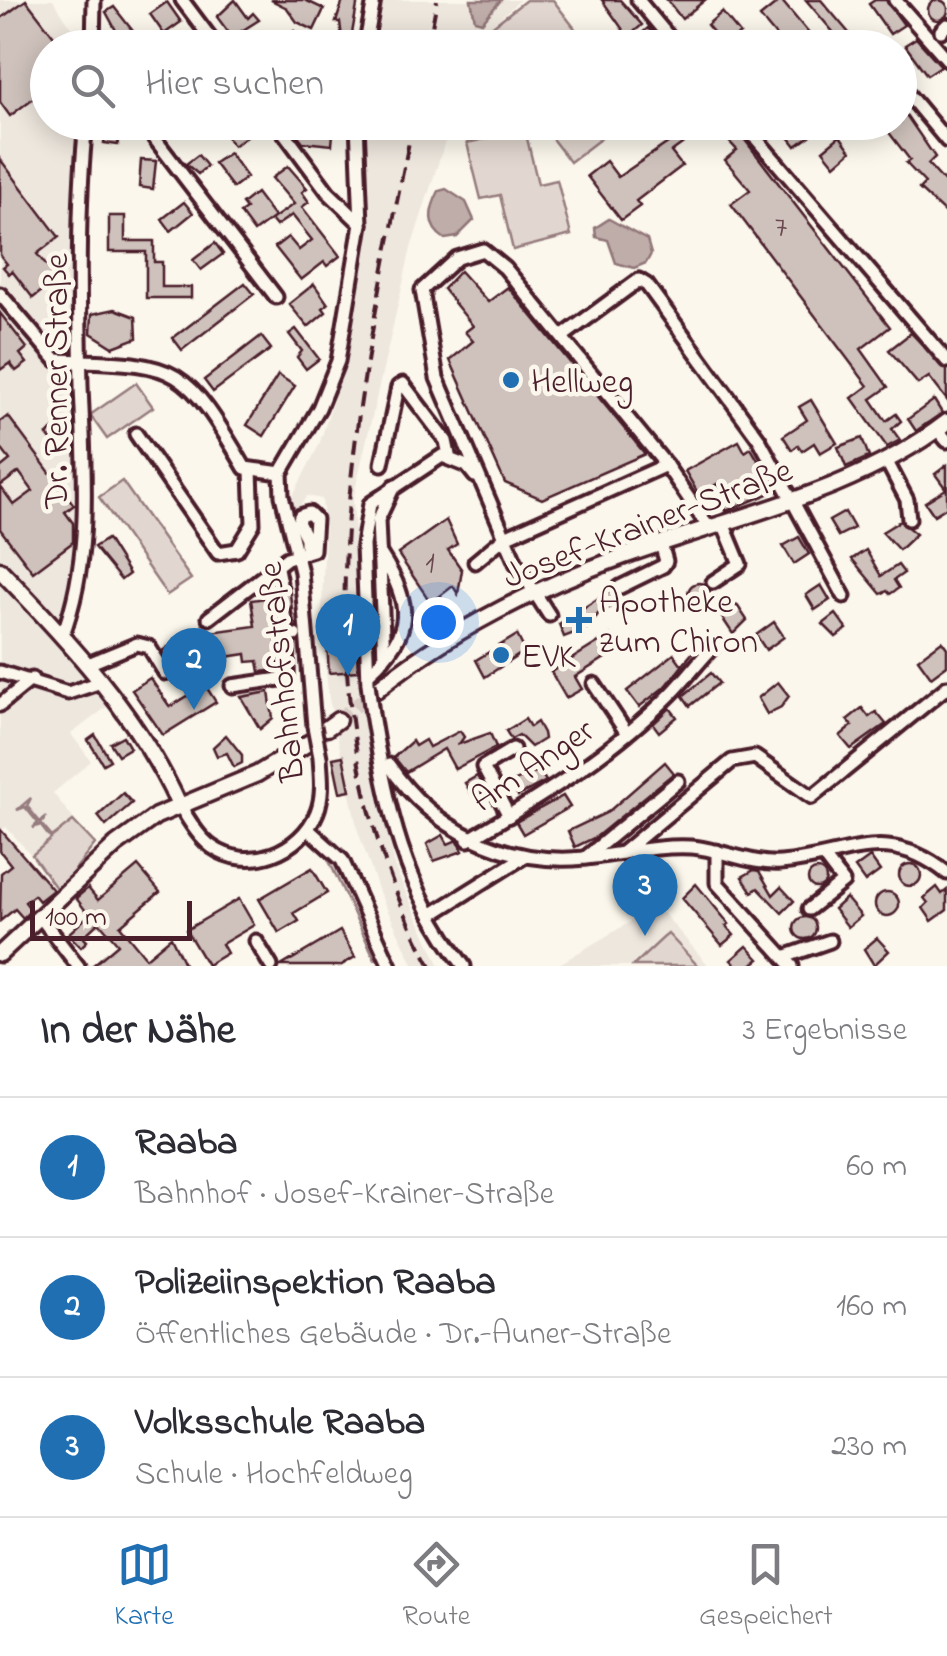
<!DOCTYPE html>
<html lang="de">
<head>
<meta charset="utf-8">
<style>
  body { margin:0; font-family:"Indie Flower",sans-serif; background:#f7f7f7; color:#2b2b33 }
  .scale { position:absolute; left:30px; bottom:25px; width:162px; box-sizing:border-box; padding-left:10px; border:5px solid #4a1f2b; border-top:0; font-size:28px; line-height:35px; white-space:nowrap; color:#4a1f2b; -webkit-text-stroke:8px #fbf7ec; paint-order:stroke }
  .you { position:absolute; left:438px; top:622px; width:35px; height:35px; margin:-25px; border:8px solid #fff; border-radius:50%; background:#1a73e8; box-shadow:0 0 0 15px #1a73e833 }
  .badge { display:grid; place-items:center; width:65px; height:65px; border-radius:50%; background:#1f6fb2; color:#fff; font-size:32px; font-weight:700 }
  .pin { position:absolute; translate:-50% -82px; filter:drop-shadow(0 2px 5px #0008) }
  .pin::after { content:''; position:absolute; top:52px; width:35px; height:30px; background:inherit; clip-path:polygon(0 0,100% 0,50% 100%) }
  .list { margin:0; padding:0; list-style:none }
  h2 { display:flex; justify-content:space-between; align-items:center; height:130px; margin:0; padding:0 40px; font-size:42px }
  h2 small { font-size:32px; font-weight:400; color:#7c7c81 }
  .list li { display:grid; grid-template-columns:65px 1fr auto; gap:30px; align-items:center; box-sizing:border-box; height:140px; padding:0 40px; border-top:2px solid #e1e1e2 }
  .list b { display:block; font-size:38px; white-space:nowrap }
  .list p { margin:0; font-size:32px; white-space:nowrap; color:#7c7c81 }
  .list em { font-size:32px; font-style:normal; color:#7c7c81 }
  .icon { flex:none; width:55px; height:55px; fill:none; stroke:currentColor; stroke-width:2; stroke-linecap:round; stroke-linejoin:round }
  .map { position:relative; flex:none; width:947px; height:966px; overflow:hidden }
  .search { position:absolute; background:#fff; box-shadow:0 5px 25px #0003; left:30px; right:30px; top:30px; height:110px; display:flex; align-items:center; gap:25px; box-sizing:border-box; padding:0 35px; border-radius:55px; color:#7c7c81; font-size:38px }
  .sheet { height:550px; background:#fff }
  nav { display:flex; justify-content:space-around; align-items:center; box-sizing:border-box; height:140px; border-top:2px solid #e1e1e2; background:#fff; font-size:28px; color:#7c7c81 }
  nav a { display:grid; justify-items:center; gap:5px }
  nav .on { color:#1f6fb2 }
  .map>svg:first-child { display:block }
</style>
</head>
<body>
<div class="map">
<svg width="947" height="966" viewBox="0 0 947 966">
  <rect width="100%" height="100%" fill="#fbf7ec"/>
  <filter id="ink" filterUnits="userSpaceOnUse"><feTurbulence type="fractalNoise" baseFrequency=".01" numOctaves="2"/><feDisplacementMap in="SourceGraphic" scale="20" xChannelSelector="R" yChannelSelector="G"/><feConvolveMatrix kernelMatrix="1 2 1 2 8 2 1 2 1" color-interpolation-filters="sRGB"/></filter>
  <g filter="url(#ink)">
    <g fill="#eee7de">
      <path d="M 0,0 L 53,0 L 85,47 L 48,48 L 48,122 L 77,123 L 71,356 L 82,466 L 78,553 L 54,639 L 108,706 L 71,734 L 91,761 L 53,793 L 75,821 L 33,857 L 6,827 L 0,831 Z"/>
      <path d="M 380,0 L 520,0 L 467,47 L 372,48 Z"/>
      <path d="M 364,123 L 451,123 L 411,248 L 353,499 L 366,737 L 396,870 L 440,966 L 414,966 L 379,892 L 358,831 L 329,699 L 321,627 L 325,531 L 322,499 L 307,496 L 294,514 L 290,501 L 319,445 L 339,382 L 370,225 L 362,151 Z"/>
      <path d="M 657,906 L 709,966 L 556,966 Z"/>
    </g>
    <g fill="#e2d7d0" stroke="#967b7e" stroke-width="2.5">
      <path d="M 526,0 L 553,0 L 589,47 L 482,47 L 476,39 Z"/>
      <path d="M 540,123 L 621,123 L 570,162 Z"/>
      <path d="M 525,130 L 538,184 L 557,180 L 571,235 L 513,250 L 500,195 L 481,199 L 467,143 Z"/>
      <path d="M 136,383 L 153,407 L 107,439 L 90,415 Z"/>
      <path d="M 122,481 L 191,579 L 167,595 L 99,497 Z"/>
      <path d="M 31,798 L 27,806 L 40,822 L 46,817 L 41,824 L 52,837 L 73,821 L 95,844 L 58,891 L 32,855 L 51,839 L 40,825 L 33,828 L 38,823 L 25,807 L 17,810 Z"/>
      <path d="M 323,848 L 344,876 L 379,957 L 375,959 Z"/>
      <path d="M 668,934 L 698,966 L 633,966 L 663,938 Z"/>
    </g>
    <g fill="#bfadaa" stroke="#907477" stroke-width="2.5">
      <path d="M 471,0 L 501,0 L 482,22 L 475,20 Z"/>
      <path d="M 446,189 L 466,202 L 474,220 L 457,237 L 445,239 C 426,227 429,210 439,191 Z"/>
      <path d="M 609,219 L 647,240 L 651,254 L 646,263 L 634,268 L 616,263 L 608,240 L 596,237 L 595,228 Z"/>
    </g>
    <g fill="#cfc2bc" stroke="#4a1f2b" stroke-width="2.5">
      <path d="M 26,0 L 63,48 L 48,48 L 48,103 L 40,93 L 10,116 L 0,102 L 0,19 Z"/>
      <path d="M 235,0 L 248,18 L 253,13 L 259,20 L 232,37 L 217,17 Z"/>
      <path d="M 271,0 L 305,0 L 324,9 L 314,30 L 297,22 L 287,8 Z"/>
      <path d="M 343,0 L 358,0 L 351,39 L 342,38 L 340,22 L 336,22 Z"/>
      <path d="M 602,0 L 620,0 L 642,25 L 628,37 Z"/>
      <path d="M 667,0 L 705,0 L 682,19 Z"/>
      <path d="M 781,0 L 821,48 L 786,48 L 760,17 Z"/>
      <path d="M 806,0 L 821,0 L 849,33 L 840,40 Z"/>
      <path d="M 875,0 L 886,0 L 904,25 L 890,34 L 869,4 Z"/>
      <circle cx="938" cy="10" r="10"/>
      <path d="M 167,2 L 181,22 L 164,34 L 150,14 Z"/>
      <path d="M 114,7 L 136,35 L 124,45 L 106,12 Z"/>
      <path d="M 722,12 L 740,34 L 725,46 L 707,25 Z"/>
      <path d="M 648,28 L 664,48 L 650,48 L 640,35 Z"/>
      <path d="M 294,31 L 306,48 L 288,48 L 282,40 Z"/>
      <path d="M 916,38 L 941,66 L 927,75 L 905,45 Z"/>
      <path d="M 900,106 L 935,157 L 928,164 L 947,185 L 947,215 L 919,189 L 925,183 L 906,163 L 910,160 L 881,122 L 900,122 Z"/>
      <path d="M 107,122 L 120,122 L 118,145 L 104,143 Z"/>
      <path d="M 295,122 L 334,122 L 332,145 L 303,142 L 294,130 Z"/>
      <path d="M 701,122 L 729,122 L 741,135 L 890,327 L 861,349 L 888,387 L 871,399 L 886,421 L 896,414 L 901,421 L 892,429 L 900,440 L 887,447 L 852,398 L 868,386 L 731,204 L 750,190 L 725,160 L 737,150 L 721,133 L 713,136 Z"/>
      <path d="M 789,122 L 800,122 L 810,136 L 796,146 L 782,128 Z"/>
      <path d="M 238,123 L 247,136 L 233,146 L 224,132 Z"/>
      <path d="M 684,132 L 689,139 L 671,152 L 682,166 L 636,201 L 640,206 L 621,220 L 587,176 L 606,161 L 618,177 Z"/>
      <path d="M 840,136 L 851,151 L 835,165 L 823,150 Z"/>
      <path d="M 229,153 L 247,177 L 233,188 L 214,163 Z"/>
      <path d="M 198,155 L 207,166 L 198,174 L 186,164 Z"/>
      <path d="M 0,159 L 59,237 L 37,254 L 57,279 L 33,298 L 12,271 L 9,274 L 3,267 L 7,264 L 0,255 Z"/>
      <path d="M 141,160 L 156,161 L 153,189 L 139,187 Z"/>
      <path d="M 288,166 L 307,188 L 302,192 L 309,202 L 302,207 L 340,256 L 327,266 L 324,262 L 301,280 L 275,247 L 288,237 L 299,250 L 312,240 L 292,215 L 276,226 L 271,220 L 294,204 L 272,178 Z"/>
      <path d="M 256,193 L 274,217 L 254,232 L 240,213 L 246,209 L 242,204 Z"/>
      <path d="M 184,202 L 193,213 L 171,231 L 162,219 Z"/>
      <path d="M 109,216 L 125,216 L 125,241 L 154,241 L 154,262 L 162,262 L 162,287 L 191,287 L 191,298 L 146,298 L 146,252 L 109,252 Z"/>
      <path d="M 215,243 L 223,254 L 201,270 L 193,260 Z"/>
      <path d="M 460,271 L 488,302 L 508,287 L 645,454 L 542,499 L 505,483 L 450,360 L 473,341 L 465,332 L 473,326 L 443,289 Z"/>
      <path d="M 245,283 L 254,294 L 182,350 L 173,338 Z"/>
      <path d="M 314,284 L 328,304 L 323,308 L 326,312 L 308,327 L 289,304 Z"/>
      <path d="M 115,309 L 136,317 L 137,338 L 113,347 L 91,333 L 92,314 Z"/>
      <path d="M 0,313 L 27,348 L 20,354 L 27,363 L 16,371 L 10,363 L 0,370 Z"/>
      <path d="M 296,329 L 319,359 L 306,369 L 297,357 L 302,351 L 289,334 Z"/>
      <path d="M 911,333 L 947,370 L 947,400 L 929,377 L 918,384 L 889,350 Z"/>
      <path d="M 261,336 L 271,349 L 213,392 L 204,380 Z"/>
      <path d="M 278,375 L 295,386 L 264,436 L 247,425 Z"/>
      <path d="M 811,400 L 837,443 L 820,453 L 814,443 L 802,451 L 798,445 L 792,450 L 783,436 L 807,420 L 799,407 Z"/>
      <path d="M 934,400 L 942,413 L 916,431 L 908,419 Z"/>
      <path d="M 8,416 L 74,505 L 65,512 L 73,523 L 73,542 L 33,572 L 0,529 L 0,486 L 14,505 L 33,491 L 19,472 L 0,486 L 0,468 L 10,460 L 0,447 L 0,422 Z"/>
      <path d="M 59,426 L 68,438 L 56,446 L 47,435 Z"/>
      <path d="M 862,438 L 869,457 L 846,467 L 838,447 Z"/>
      <path d="M 739,441 L 745,452 L 751,448 L 776,491 L 726,511 L 717,484 L 699,495 L 685,471 Z"/>
      <path d="M 947,465 L 947,507 L 934,515 L 925,502 L 946,489 L 935,474 Z"/>
      <path d="M 845,512 L 854,528 L 838,536 L 829,521 Z"/>
      <path d="M 446,520 L 457,544 L 448,550 L 462,570 L 458,594 L 453,586 L 431,603 L 398,554 Z"/>
      <path d="M 900,521 L 916,534 L 899,550 L 882,532 Z"/>
      <path d="M 799,537 L 809,554 L 794,564 L 783,546 Z"/>
      <path d="M 107,539 L 129,574 L 121,580 L 94,547 Z"/>
      <path d="M 866,550 L 881,576 L 898,565 L 904,573 L 894,580 L 899,588 L 890,594 L 887,591 L 881,594 L 852,559 Z"/>
      <circle cx="699" cy="594" r="11"/>
      <path d="M 821,585 L 830,600 L 815,610 L 806,595 Z"/>
      <path d="M 289,586 L 292,609 L 283,605 L 275,612 L 278,670 L 260,672 L 258,661 L 247,662 L 246,654 L 207,660 L 203,633 L 255,626 L 251,600 L 274,597 L 273,589 L 281,592 Z"/>
      <path d="M 611,590 L 620,602 L 598,614 L 590,627 L 564,637 L 559,624 Z"/>
      <path d="M 737,605 L 747,620 L 733,634 L 721,616 Z"/>
      <path d="M 354,610 L 358,671 L 329,673 L 325,612 Z"/>
      <path d="M 836,614 L 847,629 L 836,637 L 823,624 Z"/>
      <path d="M 774,622 L 784,637 L 766,650 L 756,635 Z"/>
      <path d="M 517,635 L 525,651 L 485,677 L 476,660 Z"/>
      <path d="M 610,635 L 619,649 L 575,677 L 582,689 L 566,698 L 551,672 Z"/>
      <path d="M 942,641 L 947,648 L 947,665 L 931,677 L 918,659 Z"/>
      <path d="M 175,642 L 184,655 L 170,664 L 162,651 Z"/>
      <path d="M 693,652 L 667,685 L 639,707 L 627,691 L 674,654 L 682,665 Z"/>
      <path d="M 711,673 L 719,683 L 690,706 L 683,696 Z"/>
      <path d="M 150,678 L 170,707 L 205,685 L 216,702 L 163,735 L 132,690 Z"/>
      <path d="M 778,682 L 789,696 L 781,707 L 767,714 L 758,698 Z"/>
      <path d="M 269,692 L 273,718 L 260,729 L 241,697 Z"/>
      <path d="M 670,708 L 677,717 L 659,732 L 653,724 Z"/>
      <path d="M 862,708 L 869,717 L 876,712 L 886,724 L 851,749 L 840,736 L 852,726 L 847,720 Z"/>
      <path d="M 525,719 L 530,727 L 537,722 L 543,733 L 544,739 L 531,747 L 519,735 L 511,739 L 506,731 Z"/>
      <path d="M 460,731 L 464,737 L 459,744 L 490,733 L 496,747 L 455,769 L 444,749 L 406,772 L 394,757 L 412,741 L 415,746 L 425,740 L 429,747 Z"/>
      <path d="M 95,735 L 110,760 L 103,764 L 88,740 Z"/>
      <path d="M 226,735 L 242,755 L 242,763 L 234,767 L 227,753 L 217,756 L 213,747 Z"/>
      <path d="M 123,736 L 130,748 L 118,755 L 110,743 Z"/>
      <path d="M 343,756 L 350,790 L 340,792 L 333,758 Z"/>
      <path d="M 665,762 L 674,773 L 596,837 L 575,847 L 568,831 L 608,812 Z"/>
      <path d="M 539,770 L 546,781 L 518,796 L 510,783 Z"/>
      <path d="M 477,776 L 485,791 L 474,798 L 465,783 Z"/>
      <path d="M 123,793 L 132,803 L 106,826 L 98,816 Z"/>
      <path d="M 563,796 L 570,807 L 523,834 L 516,822 Z"/>
      <path d="M 0,829 L 53,890 L 39,901 L 34,895 L 25,902 L 31,910 L 23,918 L 15,909 L 0,921 L 1,873 L 11,865 L 0,851 Z"/>
      <path d="M 443,835 L 448,844 L 457,840 L 463,851 L 434,861 L 427,844 Z"/>
      <path d="M 870,857 L 880,871 L 865,882 L 855,868 Z"/>
      <circle cx="910" cy="875" r="11"/>
      <path d="M 138,866 L 160,892 L 120,926 L 146,958 L 171,937 L 185,966 L 92,966 L 118,944 L 99,922 L 83,937 L 87,941 L 81,947 L 68,934 L 89,915 L 76,898 L 88,888 L 98,900 Z"/>
      <path d="M 312,868 L 327,893 L 294,913 L 299,921 L 279,933 L 259,899 Z"/>
      <circle cx="817" cy="879" r="9"/>
      <path d="M 754,870 L 759,871 L 773,895 L 781,887 L 794,901 L 782,913 L 758,888 L 752,892 L 742,877 Z"/>
      <path d="M 696,884 L 729,924 L 726,926 L 734,935 L 722,945 L 682,898 Z"/>
      <path d="M 937,887 L 942,894 L 947,890 L 947,910 L 932,921 L 923,908 L 928,903 L 924,898 Z"/>
      <circle cx="887" cy="904" r="12"/>
      <path d="M 846,898 L 861,916 L 848,927 L 834,909 Z"/>
      <path d="M 239,899 L 254,925 L 222,944 L 227,953 L 207,965 L 186,930 Z"/>
      <circle cx="805" cy="928" r="11"/>
      <path d="M 340,931 L 355,957 L 340,966 L 281,966 Z"/>
      <path d="M 877,938 L 889,951 L 874,965 L 864,949 Z"/>
      <path d="M 747,946 L 759,959 L 750,966 L 737,966 L 731,960 Z"/>
    </g>
    <g fill="none" stroke-linecap="round" stroke-linejoin="round">
      <path stroke="#d8ccc5" stroke-width="11" stroke-dasharray="11 5.5" stroke-linecap="butt" d="M 280,583 L 284,614"/>
      <path stroke="#d8ccc5" stroke-width="14" stroke-dasharray="14 7" stroke-linecap="butt" d="M 338,720 L 376,690"/>
      <defs>
        <g id="minor">
          <path d="M 182,0 L 218,48"/>
          <path d="M 638,0 L 678,48"/>
          <path d="M 895,0 L 947,59"/>
          <path d="M 941,31 L 947,25"/>
          <path d="M 93,48 L 94,0"/>
          <path d="M 365,48 L 374,0"/>
          <path d="M 902,87 L 947,141"/>
          <path d="M 142,122 L 276,297"/>
          <path d="M 276,122 L 328,192 L 361,224"/>
          <path d="M 742,122 L 947,361"/>
          <path d="M 0,294 L 56,360 C 176,365 181,358 245,468 L 281,473"/>
          <path d="M 563,336 L 639,280 L 647,285 L 759,439 L 844,596"/>
          <path d="M 937,429 L 947,441"/>
          <path d="M 136,434 L 218,553 L 237,550 L 253,524 L 251,471"/>
          <path d="M 886,460 L 907,500 L 909,519"/>
          <path d="M 382,464 L 398,387 L 403,384 L 446,441 L 449,455"/>
          <path d="M 475,562 L 505,537 L 666,465"/>
          <path d="M 277,568 L 280,583"/>
          <path d="M 713,582 L 740,564 L 723,523"/>
          <path d="M 620,587 L 663,566 L 666,561 L 661,544"/>
          <path d="M 284,614 L 288,635 L 295,635"/>
          <path d="M 549,615 L 516,563 L 437,378 L 422,290 L 457,258 L 483,250 L 505,268 L 666,465 L 709,528"/>
          <path d="M 209,618 L 287,558 L 313,550 L 315,519 L 309,513 L 300,516 L 298,522 L 306,538 L 306,552"/>
          <path d="M 62,637 C 93,556 84,469 81,385 C 79,298 77,209 86,122"/>
          <path d="M 384,658 L 378,520 L 394,486"/>
          <path d="M 88,664 L 137,644 L 149,647 L 165,673"/>
          <path d="M 0,672 L 68,693 L 101,682"/>
          <path d="M 369,673 C 413,633 413,605 381,555"/>
          <path d="M 368,683 L 363,545 L 370,504 L 442,456 L 467,466 L 475,476"/>
          <path d="M 594,684 L 626,732"/>
          <path d="M 232,686 L 287,678 L 288,635"/>
          <path d="M 0,705 L 32,679"/>
          <path d="M 372,714 C 388,810 403,886 464,966"/>
          <path d="M 314,726 L 301,572 L 282,496 L 281,473 L 319,408 L 338,361 L 361,224 L 357,122"/>
          <path d="M 389,765 C 433,830 506,866 585,858 C 619,855 656,845 691,847 C 720,849 752,865 781,863 C 849,857 885,824 947,873"/>
          <path d="M 178,803 C 188,818 197,836 212,847 C 249,873 301,852 317,812 C 324,794 321,775 320,757"/>
          <path d="M 509,816 L 483,767 L 513,749"/>
          <path d="M 308,829 L 342,860 L 390,966"/>
          <path d="M 468,840 C 539,798 613,753 671,694 C 686,679 698,662 713,647"/>
          <path d="M 717,851 L 717,883 L 792,966"/>
          <path d="M 622,853 L 732,761 L 755,757 L 812,797 L 947,687"/>
          <path d="M 585,858 L 678,781"/>
          <path d="M 809,909 L 843,882 L 824,857"/>
          <path d="M 431,915 L 522,858"/>
          <path d="M 41,918 L 78,966"/>
          <path d="M 256,941 L 271,966"/>
          <path d="M 784,957 L 830,941"/>
        </g>
        <g id="major">
          <path d="M 0,570 C 68,640 137,714 178,803"/>
          <path d="M 376,690 C 449,631 535,588 624,556 C 731,517 855,493 947,422"/>
          <path d="M 327,728 L 338,720"/>
          <path d="M 0,954 L 116,845 L 156,816 L 257,774 L 310,742"/>
        </g>
      </defs>
      <use href="#minor" stroke="#4a1f2b" stroke-width="19"/>
      <use href="#major" stroke="#4a1f2b" stroke-width="21"/>
      <use href="#minor" stroke="#fbf7ec" stroke-width="11"/>
      <use href="#major" stroke="#fbf7ec" stroke-width="14"/>
      <g stroke="#4a1f2b" stroke-width="4" stroke-dasharray="15 8" stroke-linecap="butt">
        <path d="M 428,48 L 437,0"/>
        <path d="M 413,122 C 357,404 284,697 431,966"/>
      </g>
      <defs>
        <g id="minor-bridge">
          <path d="M 368,683 L 372,714"/>
          <path d="M 314,726 L 320,757"/>
        </g>
      </defs>
      <use href="#minor-bridge" stroke="#4a1f2b" stroke-width="19" stroke-linecap="butt"/>
      <use href="#minor-bridge" stroke="#fbf7ec" stroke-width="11"/>
    </g>
  </g>
  <g fill="#1f6fb2" stroke="#fbf7ec" stroke-width="4">
    <circle cx="511" cy="380" r="10"/>
    <path d="M574 605h10v10h10v10h-10v10h-10v-10h-10v-10h10z"/>
    <circle cx="501" cy="655" r="10"/>
  </g>
  <g text-anchor="middle" stroke-width="9" stroke-linejoin="round" paint-order="stroke">
    <g font-size="30" fill="#6b484f">
      <text x="781" y="236">7</text>
      <text x="430" y="572">1</text>
    </g>
    <g font-size="35" fill="#4a1f2b" stroke="#fbf7ec" text-anchor="start">
      <text x="531" y="392">Hellweg</text>
      <text x="599" y="612">Apotheke<tspan x="599" dy="40">zum Chiron</tspan></text>
      <text x="521" y="667">EVK</text>
    </g>
    <g font-size="35" fill="#4a1f2b" stroke="#fbf7ec">
      <text transform="translate(55 381) rotate(-90)" y="12">Dr. Renner Straße</text>
      <text transform="translate(647 522) rotate(-21)" y="12">Josef-Krainer-Straße</text>
      <text transform="translate(280 672) rotate(-96)" y="12">Bahnhofstraße</text>
      <text transform="translate(532 764) rotate(-34)" y="12">Am Anger</text>
    </g>
  </g>
</svg>
<div class="scale">100 m</div>
<div class="you"></div>
<div class="pin badge" style="left:348px;top:676px">1</div>
<div class="pin badge" style="left:194px;top:710px">2</div>
<div class="pin badge" style="left:645px;top:936px">3</div>
<div class="search"><svg class="icon" aria-label="search" viewBox="0 0 24 24"><circle cx="10" cy="10" r="6"/><path d="M15 15l6 6"/></svg>Hier suchen</div>
</div>
<section class="sheet">
<h2>In der Nähe<small>3 Ergebnisse</small></h2>
<ul class="list">
<li><span class="badge">1</span><div><b>Raaba</b><p>Bahnhof · Josef-Krainer-Straße</p></div><em>60 m</em></li>
<li><span class="badge">2</span><div><b>Polizeiinspektion Raaba</b><p>Öffentliches Gebäude · Dr.-Auner-Straße</p></div><em>160 m</em></li>
<li><span class="badge">3</span><div><b>Volksschule Raaba</b><p>Schule · Hochfeldweg</p></div><em>230 m</em></li>
</ul>
</section>
<nav>
<a class="on"><svg class="icon" aria-label="map" viewBox="0 0 24 24"><path d="M3 6l6-2 6 2 6-2v14l-6 2-6-2-6 2zM9 4v14M15 6v14"/></svg>Karte</a>
<a><svg class="icon" aria-label="directions" viewBox="0 0 24 24"><path d="M12 3l9 9-9 9-9-9zM9 14v-3h6M13 9l2 2-2 2"/></svg>Route</a>
<a><svg class="icon" aria-label="saved" viewBox="0 0 24 24"><path d="M7 4h10v16l-5-4-5 4z"/></svg>Gespeichert</a>
</nav>
</body>
</html>
